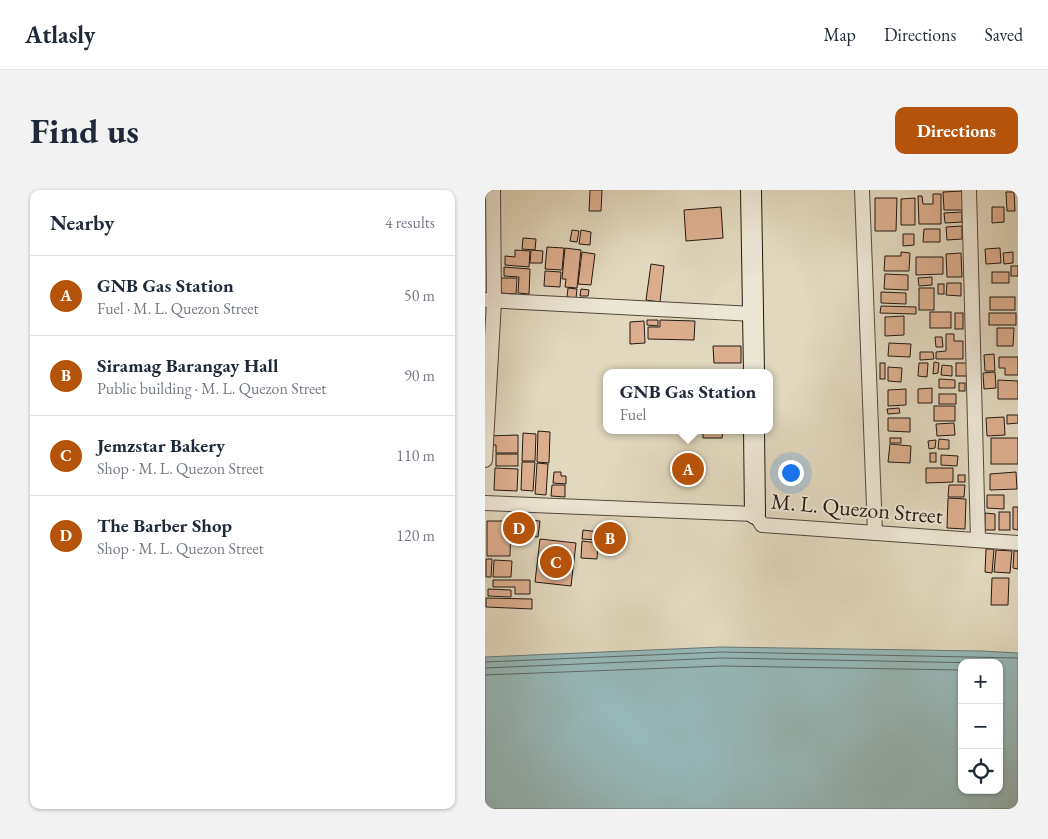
<!DOCTYPE html>
<html lang="en">
<head>
<meta charset="utf-8">
<style>
  body { margin:0; font-family:"EB Garamond",serif; background:#f2f2f3; color:#1f2937 }
  .controls { position:absolute; right:15px; bottom:15px; display:grid; overflow:hidden; border-radius:10px; box-shadow:0 1px 4px #0004 }
  .controls button { width:45px; height:45px; display:grid; place-items:center; padding:0; border:0; border-bottom:1px solid #e0e1e3; background:#fff; color:#1f2937; font:25px sans-serif }
  .you { position:absolute; left:305px; top:282px; width:18px; height:18px; margin:-12px; border:4px solid #fff; border-radius:50%; background:#1a73e8; box-shadow:0 0 0 8px #1a73e833 }
  .badge { display:grid; place-items:center; width:32px; height:32px; border-radius:50%; background:#b45309; color:#fff; font-size:16px; font-weight:700 }
  .pin { position:absolute; translate:-50% -50%; border:2px solid #fff; box-shadow:0 1px 5px #0006 }
  .popup { position:absolute; left:118px; top:179px; width:170px; height:65px; box-sizing:border-box; display:grid; place-content:center; border-radius:10px; background:#fff; filter:drop-shadow(0 1px 4px #0005); font-size:16px; white-space:nowrap; color:#747a83 }
  .popup b { font-size:19px; color:#1f2937 }
  .popup::after { content:''; position:absolute; left:50%; top:100%; margin-left:-10px; border:10px solid transparent; border-top-color:#fff }
  .list { margin:0; padding:0; list-style:none }
  h2 { display:flex; justify-content:space-between; align-items:center; height:65px; margin:0; padding:0 20px; font-size:21px }
  h2 small { font-size:16px; font-weight:400; color:#747a83 }
  .list li { display:grid; grid-template-columns:32px 1fr auto; gap:15px; align-items:center; box-sizing:border-box; height:80px; padding:0 20px; border-top:1px solid #e0e1e3 }
  .list b { display:block; font-size:19px; white-space:nowrap }
  .list p { margin:0; font-size:16px; white-space:nowrap; color:#747a83 }
  .list em { font-size:16px; font-style:normal; color:#747a83 }
  .icon { flex:none; width:28px; height:28px; fill:none; stroke:currentColor; stroke-width:2; stroke-linecap:round; stroke-linejoin:round }
  .map { position:relative; flex:none; width:533px; height:619px; overflow:hidden; border-radius:10px }
  header { display:flex; align-items:center; gap:30px; box-sizing:border-box; height:70px; padding:0 25px; background:#fff; border-bottom:1px solid #e0e1e3 }
  header strong { font-size:24px }
  nav { display:flex; gap:28px; margin-inline-start:auto; font-size:18px }
  .intro { display:flex; align-items:center; justify-content:space-between; box-sizing:border-box; height:120px; padding:0 30px }
  h1 { margin:0; font-size:35px }
  .button { padding:12px 22px; border-radius:10px; background:#b45309; color:#fff; font-size:18px; font-weight:700 }
  main { display:flex; gap:30px; padding:0 30px }
  aside { flex:1; background:#fff; border-radius:10px; box-shadow:0 1px 4px #0004 }
  .map>svg:first-child { display:block }
</style>
</head>
<body>
<header>
<strong>Atlasly</strong>
<nav><a>Map</a><a>Directions</a><a>Saved</a></nav>
</header>
<div class="intro"><h1>Find us</h1><a class="button">Directions</a></div>
<main>
<aside>
<h2>Nearby<small>4 results</small></h2>
<ul class="list">
<li><span class="badge">A</span><div><b>GNB Gas Station</b><p>Fuel · M. L. Quezon Street</p></div><em>50 m</em></li>
<li><span class="badge">B</span><div><b>Siramag Barangay Hall</b><p>Public building · M. L. Quezon Street</p></div><em>90 m</em></li>
<li><span class="badge">C</span><div><b>Jemzstar Bakery</b><p>Shop · M. L. Quezon Street</p></div><em>110 m</em></li>
<li><span class="badge">D</span><div><b>The Barber Shop</b><p>Shop · M. L. Quezon Street</p></div><em>120 m</em></li>
</ul>
</aside>
<div class="map">
<svg width="533" height="619" viewBox="0 0 533 619">
  <rect width="100%" height="100%" fill="#e1d8be"/>
  <filter id="stains"><feTurbulence type="fractalNoise" baseFrequency=".004" numOctaves="4"/><feColorMatrix values="0 0 0 0 .2 0 0 0 0 .09 0 0 0 0 .02 0 0 0 .5 -.17"/></filter>
  <radialGradient id="worn" r=".72"><stop offset=".6" stop-color="#630" stop-opacity="0"/><stop offset="1" stop-color="#630" stop-opacity=".3"/></radialGradient>
  <path fill="#97b8b9" stroke="#687876" fill-rule="evenodd" d="M 236,457 L 496,461 L 533,463 L 533,619 L 0,619 L 0,467 ZM 477,473 L 514,473 L 514,600 L 477,600 Z"/>
  <g fill="none" stroke-linecap="round" stroke-linejoin="round">
    <g stroke="#5c6865" stroke-width="1">
      <path d="M 0,472 L 236,462 L 533,468"/>
      <path d="M 0,478 L 236,468 L 499,473"/>
      <path d="M 0,485 L 237,476 L 477,480"/>
    </g>
  </g>
  <g fill="#ddae8e" stroke="#221911">
    <path d="M 105,0 L 117,0 L 116,21 L 104,21 Z"/>
    <path d="M 478,1 L 478,20 L 459,20 L 458,2 Z"/>
    <path d="M 521,2 L 529,2 L 530,21 L 522,21 Z"/>
    <path d="M 448,4 L 456,4 L 456,34 L 434,34 L 433,6 L 437,6 L 438,14 L 448,14 Z"/>
    <path d="M 390,8 L 412,8 L 411,41 L 390,41 Z"/>
    <path d="M 430,8 L 430,35 L 416,35 L 416,9 Z"/>
    <path d="M 236,17 L 238,48 L 201,51 L 199,20 Z"/>
    <path d="M 507,17 L 519,17 L 519,32 L 507,33 Z"/>
    <path d="M 477,22 L 477,32 L 460,33 L 459,23 Z"/>
    <path d="M 477,36 L 477,49 L 462,50 L 461,37 Z"/>
    <path d="M 439,39 L 455,39 L 455,52 L 438,52 Z"/>
    <path d="M 87,40 L 94,41 L 92,52 L 85,51 Z"/>
    <path d="M 96,40 L 106,42 L 105,55 L 94,54 Z"/>
    <path d="M 418,44 L 429,44 L 429,55 L 418,56 Z"/>
    <path d="M 38,48 L 51,49 L 50,60 L 37,59 Z"/>
    <path d="M 62,57 L 79,58 L 77,80 L 60,79 Z"/>
    <path d="M 80,58 L 96,60 L 92,98 L 80,97 L 81,89 L 77,89 Z"/>
    <path d="M 515,58 L 516,73 L 501,74 L 500,59 Z"/>
    <path d="M 30,60 L 45,61 L 44,77 L 20,75 L 20,66 L 30,67 Z"/>
    <path d="M 46,60 L 58,61 L 57,73 L 45,73 Z"/>
    <path d="M 97,62 L 110,64 L 106,95 L 93,94 Z"/>
    <path d="M 416,62 L 425,63 L 424,81 L 399,81 L 400,66 L 416,66 Z"/>
    <path d="M 528,62 L 528,73 L 519,74 L 518,63 Z"/>
    <path d="M 476,63 L 477,87 L 462,87 L 461,64 Z"/>
    <path d="M 431,67 L 458,67 L 458,84 L 431,85 Z"/>
    <path d="M 166,74 L 179,76 L 175,112 L 161,110 Z"/>
    <rect x="526" y="76" width="7" height="10"/>
    <path d="M 19,77 L 45,79 L 44,104 L 33,103 L 34,87 L 19,86 Z"/>
    <path d="M 60,81 L 76,82 L 75,97 L 59,96 Z"/>
    <rect x="507" y="82" width="17" height="11"/>
    <path d="M 400,84 L 423,85 L 423,100 L 399,99 Z"/>
    <path d="M 447,87 L 447,95 L 434,96 L 433,88 Z"/>
    <path d="M 16,88 L 32,88 L 31,104 L 15,103 Z"/>
    <path d="M 462,93 L 476,93 L 476,106 L 461,105 Z"/>
    <rect x="453" y="94" width="6" height="10"/>
    <path d="M 83,98 L 92,99 L 91,108 L 82,107 Z"/>
    <rect x="434" y="98" width="15" height="22"/>
    <path d="M 96,99 L 104,100 L 103,106 L 95,106 Z"/>
    <path d="M 396,102 L 421,103 L 421,114 L 396,113 Z"/>
    <rect x="505" y="107" width="25" height="13"/>
    <path d="M 396,116 L 431,117 L 431,124 L 395,123 Z"/>
    <rect x="445" y="122" width="21" height="16"/>
    <rect x="470" y="123" width="8" height="16"/>
    <rect x="504" y="123" width="27" height="12"/>
    <path d="M 419,126 L 419,145 L 400,146 L 400,127 Z"/>
    <path d="M 162,130 L 173,130 L 173,136 L 162,135 Z"/>
    <path d="M 175,130 L 210,131 L 209,150 L 163,149 L 163,137 L 175,137 Z"/>
    <path d="M 159,131 L 160,153 L 145,154 L 145,132 Z"/>
    <path d="M 512,138 L 529,138 L 528,156 L 512,156 Z"/>
    <path d="M 461,144 L 469,144 L 469,151 L 478,151 L 478,169 L 451,169 L 451,162 L 461,161 Z"/>
    <path d="M 450,147 L 457,147 L 458,157 L 451,157 Z"/>
    <path d="M 404,153 L 426,154 L 425,167 L 403,166 Z"/>
    <path d="M 228,156 L 256,156 L 256,173 L 229,173 Z"/>
    <path d="M 435,162 L 448,162 L 449,169 L 435,170 Z"/>
    <path d="M 509,164 L 510,181 L 500,181 L 499,165 Z"/>
    <path d="M 514,167 L 533,167 L 533,185 L 520,185 L 520,178 L 514,178 Z"/>
    <path d="M 449,172 L 454,173 L 453,183 L 448,184 Z"/>
    <rect x="395" y="173" width="5" height="16"/>
    <path d="M 434,173 L 443,173 L 442,187 L 433,186 Z"/>
    <rect x="471" y="173" width="11" height="13"/>
    <path d="M 457,175 L 467,176 L 467,186 L 456,185 Z"/>
    <path d="M 403,177 L 417,178 L 416,192 L 403,191 Z"/>
    <path d="M 510,182 L 511,198 L 499,199 L 498,183 Z"/>
    <path d="M 454,189 L 470,190 L 470,198 L 454,198 Z"/>
    <path d="M 513,190 L 533,191 L 533,209 L 513,209 Z"/>
    <rect x="474" y="193" width="6" height="8"/>
    <path d="M 447,198 L 447,213 L 433,213 L 433,199 Z"/>
    <path d="M 421,199 L 421,215 L 403,216 L 403,200 Z"/>
    <rect x="454" y="204" width="17" height="10"/>
    <rect x="449" y="216" width="21" height="15"/>
    <path d="M 414,218 L 415,223 L 403,224 L 402,219 Z"/>
    <path d="M 522,225 L 533,225 L 533,233 L 522,234 Z"/>
    <path d="M 519,227 L 520,245 L 502,246 L 501,228 Z"/>
    <path d="M 403,228 L 425,228 L 425,242 L 403,241 Z"/>
    <path d="M 469,233 L 470,245 L 452,246 L 451,234 Z"/>
    <path d="M 218,240 L 238,240 L 237,248 L 218,248 Z"/>
    <path d="M 53,241 L 65,242 L 64,273 L 52,272 Z"/>
    <path d="M 38,243 L 51,244 L 50,271 L 37,271 Z"/>
    <path d="M 33,245 L 33,263 L 11,263 L 11,255 L 3,255 L 3,246 Z"/>
    <rect x="405" y="248" width="11" height="5"/>
    <rect x="506" y="248" width="27" height="26"/>
    <path d="M 454,249 L 464,250 L 464,259 L 453,259 Z"/>
    <path d="M 451,250 L 450,258 L 444,259 L 443,251 Z"/>
    <path d="M 405,254 L 426,256 L 425,273 L 403,272 Z"/>
    <rect x="445" y="263" width="6" height="9"/>
    <rect x="11" y="264" width="22" height="12"/>
    <path d="M 456,265 L 473,266 L 472,276 L 456,275 Z"/>
    <path d="M 37,272 L 50,272 L 48,301 L 36,300 Z"/>
    <path d="M 52,273 L 63,274 L 61,305 L 50,304 Z"/>
    <path d="M 10,278 L 33,279 L 32,301 L 9,300 Z"/>
    <path d="M 441,278 L 468,278 L 468,292 L 441,293 Z"/>
    <path d="M 69,282 L 76,282 L 76,286 L 81,286 L 81,294 L 68,293 Z"/>
    <path d="M 531,282 L 532,299 L 505,300 L 505,284 Z"/>
    <rect x="473" y="285" width="7" height="7"/>
    <path d="M 67,295 L 80,295 L 80,307 L 66,306 Z"/>
    <path d="M 464,295 L 480,295 L 479,307 L 463,307 Z"/>
    <path d="M 502,305 L 519,305 L 519,319 L 502,318 Z"/>
    <path d="M 463,308 L 481,309 L 480,339 L 462,338 Z"/>
    <path d="M 528,317 L 533,317 L 533,340 L 528,339 Z"/>
    <rect x="514" y="322" width="11" height="18"/>
    <path d="M 500,323 L 510,324 L 510,340 L 500,340 Z"/>
    <path d="M 43,330 L 55,331 L 53,347 L 41,346 Z"/>
    <path d="M 2,331 L 26,331 L 25,366 L 2,366 Z"/>
    <path d="M 30,331 L 40,332 L 39,346 L 29,345 Z"/>
    <path d="M 117,339 L 135,341 L 133,357 L 116,356 Z"/>
    <path d="M 98,340 L 114,342 L 113,350 L 97,349 Z"/>
    <path d="M 55,349 L 91,353 L 86,396 L 50,392 Z"/>
    <path d="M 97,351 L 113,353 L 112,369 L 96,368 Z"/>
    <path d="M 501,359 L 509,359 L 507,383 L 500,382 Z"/>
    <path d="M 511,360 L 527,361 L 525,383 L 509,382 Z"/>
    <path d="M 529,361 L 533,361 L 533,379 L 528,378 Z"/>
    <path d="M 1,369 L 7,369 L 6,387 L 1,387 Z"/>
    <path d="M 9,370 L 27,371 L 26,387 L 8,387 Z"/>
    <path d="M 507,388 L 524,388 L 523,415 L 506,415 Z"/>
    <path d="M 8,390 L 45,390 L 45,404 L 30,404 L 30,397 L 8,397 Z"/>
    <path d="M 3,399 L 26,400 L 26,407 L 3,406 Z"/>
    <path d="M 1,408 L 47,409 L 47,419 L 1,417 Z"/>
  </g>
  <g fill="none" stroke-linecap="round" stroke-linejoin="round">
    <defs>
      <g id="minor">
        <path d="M 377,0 L 390,343"/>
        <path d="M 484,0 L 493,350"/>
        <path d="M 1,110 L 269,124"/>
        <path d="M 0,270 L 9,112 L 8,0"/>
        <path d="M 0,313 L 270,324 L 277,335 L 533,353"/>
      </g>
      <g id="secondary">
        <path d="M 266,0 L 269,183"/>
        <path d="M 269,240 L 270,324"/>
      </g>
    </defs>
    <use href="#minor" stroke="#52493c" stroke-width="16"/>
    <use href="#secondary" stroke="#221911" stroke-width="22"/>
    <use href="#minor" stroke="#ece6d5" stroke-width="14"/>
    <use href="#secondary" stroke="#ece6d5" stroke-width="20"/>
  </g>
  <g text-anchor="middle" stroke-width="4" stroke-linejoin="round" paint-order="stroke">
    <g font-size="22" fill="#221911" stroke="#ece6d5">
      <text transform="translate(372 318) rotate(5)" y="8">M. L. Quezon Street</text>
    </g>
  </g>
  <rect width="100%" height="100%" filter="url(#stains)"/>
  <rect width="100%" height="100%" fill="url(#worn)"/>
</svg>
<div class="controls">
<button>+</button>
<button>−</button>
<button><svg class="icon" aria-label="locate" viewBox="0 0 24 24"><circle cx="12" cy="12" r="6"/><path d="M12 2v4M12 18v4M2 12h4M18 12h4"/></svg></button>
</div>
<div class="you"></div>
<div class="pin badge" style="left:203px;top:279px">A</div>
<div class="popup"><b>GNB Gas Station</b>Fuel</div>
<div class="pin badge" style="left:125px;top:348px">B</div>
<div class="pin badge" style="left:71px;top:372px">C</div>
<div class="pin badge" style="left:34px;top:338px">D</div>
</div>
</main>
</body>
</html>
